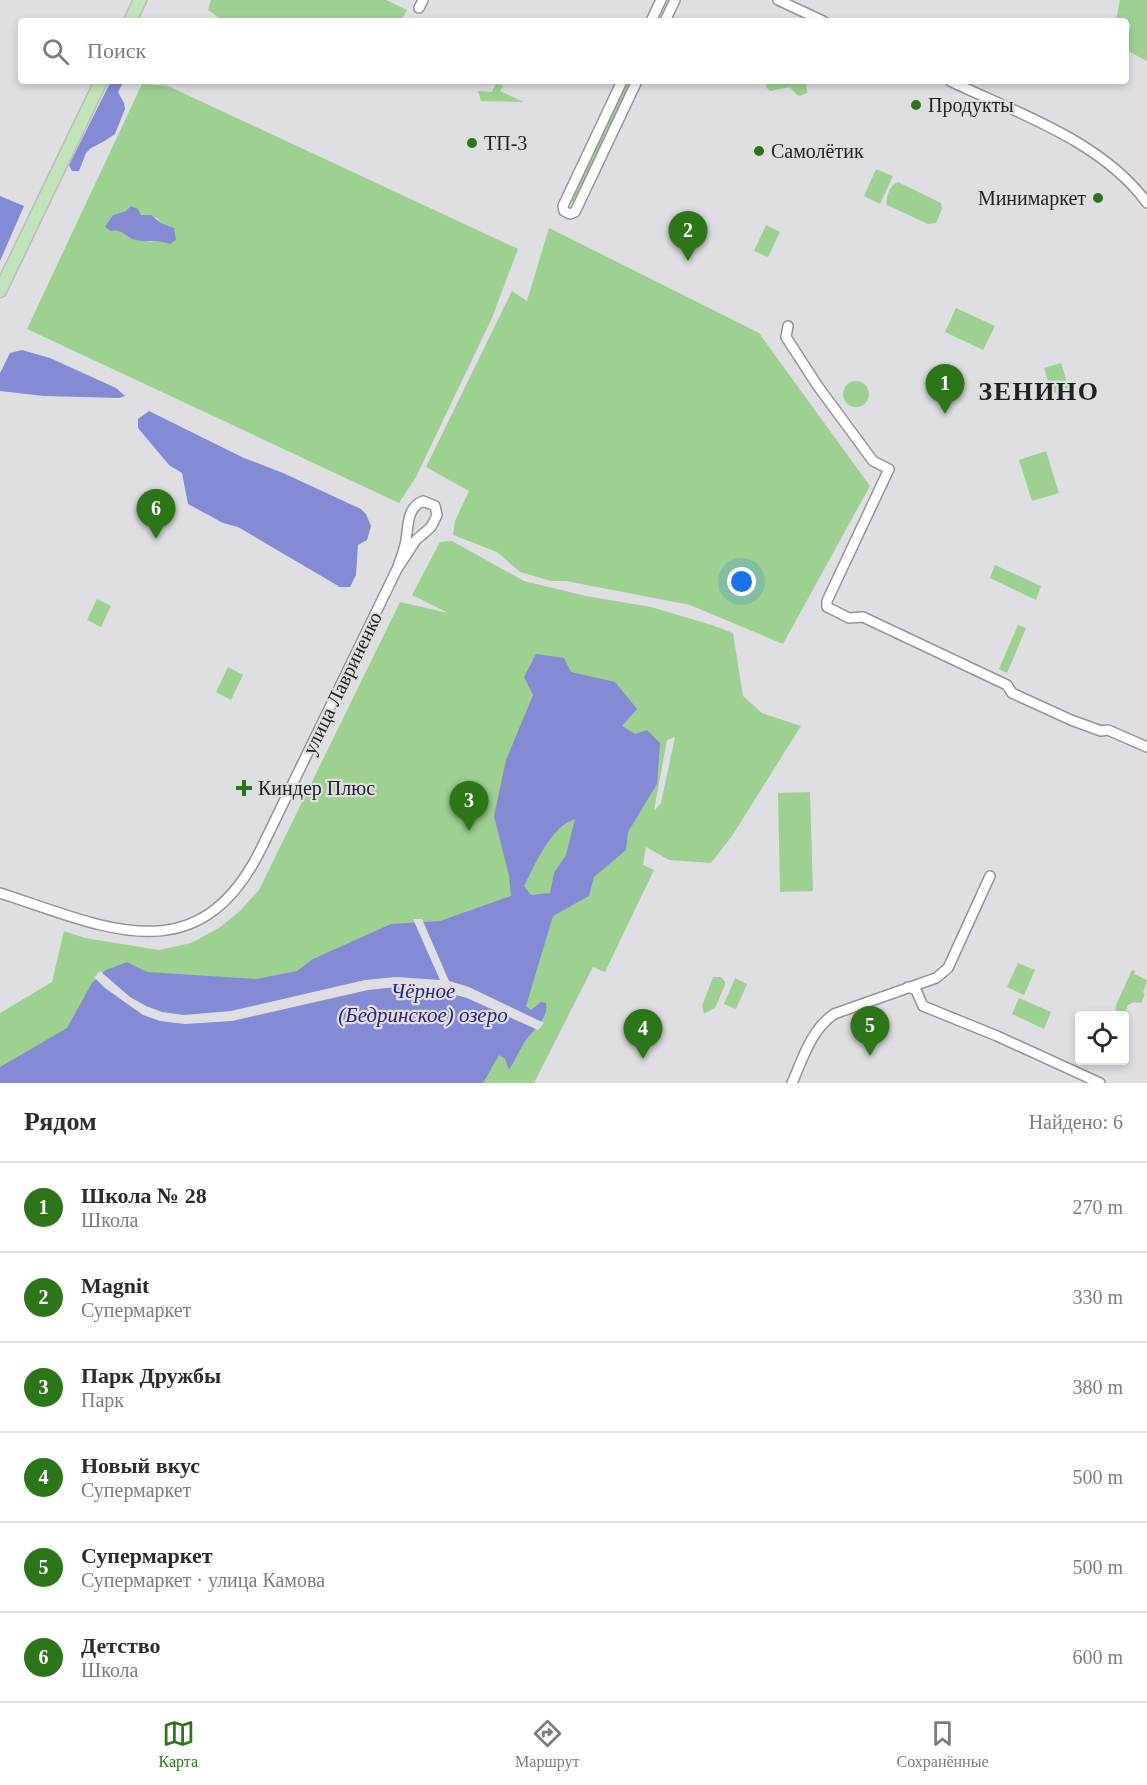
<!DOCTYPE html>
<html lang="ru">
<head>
<meta charset="utf-8">
<style>
  body { margin:0; font-family:"Times New Roman",serif; background:#f2f2f3; color:#2b2b33 }
  .controls { position:absolute; right:18px; bottom:18px; display:grid; overflow:hidden; border-radius:6px; box-shadow:0 3px 9px #0003 }
  .controls button { width:54px; height:54px; display:grid; place-items:center; padding:0; border:0; border-bottom:2px solid #e1e1e2; background:#fff; color:#2b2b33; font:30px sans-serif }
  .you { position:absolute; left:742px; top:582px; width:21px; height:21px; margin:-15px; border:4px solid #fff; border-radius:50%; background:#1a73e8; box-shadow:0 0 0 9px #1a73e833 }
  .badge { display:grid; place-items:center; width:39px; height:39px; border-radius:50%; background:#2c7518; color:#fff; font-size:20px; font-weight:700 }
  .pin { position:absolute; translate:-50% -50px; filter:drop-shadow(0 2px 3px #0008) }
  .pin::after { content:''; position:absolute; top:32px; width:21px; height:18px; background:inherit; clip-path:polygon(0 0,100% 0,50% 100%) }
  .list { margin:0; padding:0; list-style:none }
  h2 { display:flex; justify-content:space-between; align-items:center; height:78px; margin:0; padding:0 24px; font-size:26px }
  h2 small { font-size:20px; font-weight:400; color:#7c7c81 }
  .list li { display:grid; grid-template-columns:39px 1fr auto; gap:18px; align-items:center; box-sizing:border-box; height:90px; padding:0 24px; border-top:2px solid #e1e1e2 }
  .list b { display:block; font-size:22px; white-space:nowrap }
  .list p { margin:0; font-size:20px; white-space:nowrap; color:#7c7c81 }
  .list em { font-size:20px; font-style:normal; color:#7c7c81 }
  .icon { flex:none; width:33px; height:33px; fill:none; stroke:currentColor; stroke-width:2; stroke-linecap:round; stroke-linejoin:round }
  .map { position:relative; flex:none; width:1147px; height:1083px; overflow:hidden }
  .search { position:absolute; background:#fff; box-shadow:0 3px 9px #0003; left:18px; right:18px; top:18px; height:66px; display:flex; align-items:center; gap:15px; box-sizing:border-box; padding:0 21px; border-radius:6px; color:#7c7c81; font-size:22px }
  .sheet { height:618px; background:#fff }
  nav { display:flex; justify-content:space-around; align-items:center; box-sizing:border-box; height:84px; border-top:2px solid #e1e1e2; background:#fff; font-size:16px; color:#7c7c81 }
  nav a { display:grid; justify-items:center; gap:3px }
  nav .on { color:#2c7518 }
  .map>svg:first-child { display:block }
</style>
</head>
<body>
<div class="map">
<svg width="1147" height="1083" viewBox="0 0 1147 1083">
  <rect width="100%" height="100%" fill="#dfdfe3"/>
  <g fill="#9ed092" fill-rule="evenodd">
    <path d="M 211,0 L 386,0 L 407,10 L 401,21 L 224,21 L 208,10 Z"/>
    <path d="M 1120,0 L 1147,0 L 1147,61 L 1126,50 L 1126,38 L 1131,25 L 1126,21 L 1116,20 Z"/>
    <path d="M 628,81 L 632,81 L 575,203 L 571,201 Z"/>
    <path d="M 768,81 L 806,81 L 807,93 L 800,96 L 797,95 L 790,87 L 770,91 L 766,87 Z"/>
    <path d="M 496,83 L 503,86 L 500,91 L 524,102 L 481,101 L 478,91 L 492,92 Z"/>
    <path d="M 142,84 L 168,86 L 518,249 L 492,318 L 416,477 L 399,503 L 27,329 ZM 126,211 L 157,218 L 161,223 L 174,228 L 170,243 L 163,241 L 149,242 L 128,237 L 124,232 L 117,229 L 113,215 Z"/>
    <path d="M 876,169 L 893,176 L 880,204 L 864,196 Z"/>
    <path d="M 898,182 L 941,203 L 942,209 L 936,223 L 928,224 L 887,205 C 885,197 891,184 898,182 Z"/>
    <path d="M 766,225 L 780,232 L 768,257 L 754,251 Z"/>
    <path d="M 549,228 L 759,333 L 870,486 L 783,644 L 690,605 L 566,581 L 551,581 L 520,572 L 497,552 L 453,535 L 455,521 L 469,491 L 426,467 L 512,291 L 527,301 Z"/>
    <path d="M 956,308 L 995,326 L 983,350 L 945,332 Z"/>
    <path d="M 1061,363 L 1069,389 L 1052,394 L 1044,368 Z"/>
    <circle cx="856" cy="394" r="13"/>
    <path d="M 1046,451 L 1059,493 L 1032,501 L 1019,460 Z"/>
    <path d="M 452,541 L 524,581 L 586,596 L 651,607 L 712,625 L 733,633 L 743,696 L 762,713 L 801,726 L 732,836 L 711,863 L 669,860 L 646,847 L 643,865 L 654,870 L 605,972 L 593,967 L 534,1083 L 0,1083 L 0,1013 L 52,982 L 64,931 L 85,938 L 159,950 L 191,943 L 219,928 L 240,911 L 259,890 L 400,602 L 448,613 L 412,595 L 440,542 ZM 675,737 L 661,803 L 654,811 L 667,740 Z"/>
    <path d="M 995,565 L 1041,586 L 1036,600 L 990,578 Z"/>
    <path d="M 97,599 L 111,606 L 101,627 L 87,620 Z"/>
    <path d="M 1018,625 L 1026,628 L 1007,673 L 999,669 Z"/>
    <path d="M 228,667 L 243,675 L 231,700 L 216,692 Z"/>
    <path d="M 810,792 L 813,891 L 780,892 L 778,793 Z"/>
    <path d="M 1018,963 L 1035,970 L 1024,995 L 1007,987 Z"/>
    <path d="M 1132,970 L 1135,971 L 1134,974 L 1147,980 L 1143,993 L 1145,994 L 1141,1003 L 1134,1002 L 1128,1005 L 1124,1015 L 1115,1015 L 1116,1005 Z"/>
    <path d="M 713,977 L 721,977 L 725,982 L 725,985 L 715,1008 L 704,1014 L 702,1006 Z"/>
    <path d="M 735,978 L 747,984 L 736,1009 L 724,1004 Z"/>
    <path d="M 1019,998 L 1051,1012 L 1044,1029 L 1012,1014 Z"/>
  </g>
  <g fill="#858ad5" fill-rule="evenodd">
    <path d="M 111,81 L 124,81 L 118,92 L 124,103 L 125,109 L 115,134 L 103,142 L 91,148 L 86,153 L 79,171 L 72,171 L 69,165 Z"/>
    <path d="M 0,196 L 24,206 L 0,261 Z"/>
    <path d="M 131,206 L 138,209 L 141,215 L 151,215 L 161,223 L 174,228 L 176,240 L 170,244 C 159,239 148,243 136,240 C 125,238 123,228 111,231 L 105,227 L 113,215 L 126,211 Z"/>
    <path d="M 22,350 L 50,358 L 116,388 L 125,396 L 119,398 L 44,396 L 0,391 L 0,373 L 10,353 Z"/>
    <path d="M 149,411 L 244,458 L 283,473 L 361,509 L 366,514 L 371,526 L 367,540 L 358,545 L 356,575 L 350,587 L 340,587 L 238,527 L 223,523 L 188,504 L 182,473 L 169,465 L 138,428 L 138,419 Z"/>
    <path d="M 536,654 L 564,658 L 571,672 L 615,682 L 637,709 L 622,726 L 635,734 L 647,730 L 660,743 L 657,784 L 628,832 L 626,850 L 594,877 L 589,896 L 553,916 L 526,1006 L 531,1010 L 541,1002 L 546,1003 C 549,1018 534,1029 526,1040 C 520,1049 515,1060 509,1070 L 505,1059 L 499,1055 L 483,1083 L 0,1083 L 0,1067 L 67,1028 L 92,983 L 106,970 L 127,962 L 147,972 L 256,979 L 297,971 L 313,959 L 391,924 L 440,921 L 511,896 L 509,876 L 494,816 L 506,760 L 533,695 L 524,677 ZM 575,819 L 566,855 L 554,873 L 550,893 L 531,895 L 524,886 C 535,865 551,826 575,819 Z"/>
  </g>
  <path fill="#dfdfe3" d="M 413,919 L 422,919 L 449,981 L 469,987 L 544,1023 L 538,1030 L 467,998 L 449,993 L 397,987 L 368,990 L 232,1021 L 185,1024 L 160,1021 L 143,1015 L 105,988 L 94,977 L 100,971 L 130,997 L 146,1006 L 162,1012 L 184,1015 L 231,1011 L 365,980 L 396,977 L 440,980 Z"/>
  <g fill="none" stroke-linecap="round" stroke-linejoin="round">
    <defs>
      <g id="minor">
        <path d="M 778,0 L 823,21"/>
        <path d="M 419,8 L 423,0"/>
        <path d="M 651,21 L 661,0"/>
        <path d="M 665,21 L 675,0"/>
        <path d="M 622,81 L 563,206 L 564,211 L 570,214 L 575,212 L 637,81"/>
        <path d="M 950,81 C 1017,113 1102,141 1147,203"/>
        <path d="M 788,326 L 786,337 L 817,385 L 873,461 L 889,469 L 827,601 L 827,607 L 849,618 L 863,617 L 1007,685 L 1012,693 L 1071,720 L 1101,731 L 1108,730 L 1147,747"/>
        <path d="M 0,893 C 105,927 198,976 261,849 L 397,569 C 400,561 403,553 405,545 C 409,530 405,508 423,501 L 435,506 L 437,515 L 431,527 L 416,540 L 397,569"/>
        <path d="M 908,987 L 916,990 L 923,1006 L 997,1036 L 1100,1083"/>
        <path d="M 792,1083 C 803,1058 811,1030 834,1014 L 936,978 L 948,968 L 990,876"/>
      </g>
      <g id="major">
        <path d="M 130,21 L 140,0"/>
        <path d="M 0,291 L 101,81"/>
      </g>
    </defs>
    <use href="#minor" stroke="#939498" stroke-width="12"/>
    <use href="#major" stroke="#bcbcbd" stroke-width="15"/>
    <use href="#minor" stroke="#fff" stroke-width="9"/>
    <use href="#major" stroke="#c3e3bc" stroke-width="12"/>
  </g>
  <g fill="#2c7518" stroke="#dfdfe3" stroke-width="2">
    <circle cx="916" cy="105" r="6"/>
    <circle cx="472" cy="143" r="6"/>
    <circle cx="759" cy="151" r="6"/>
    <circle cx="1098" cy="198" r="6"/>
    <path d="M241 779h6v6h6v6h-6v6h-6v-6h-6v-6h6z"/>
  </g>
  <g text-anchor="middle" stroke-width="4.5" stroke-linejoin="round" paint-order="stroke">
    <g font-size="20" fill="#202122" stroke="#dfdfe3" text-anchor="start">
      <text x="928" y="112">Продукты</text>
      <text x="484" y="150">ТП-3</text>
      <text x="771" y="158">Самолётик</text>
      <text x="1086" y="205" text-anchor="end">Минимаркет</text>
      <text x="258" y="795">Киндер Плюс</text>
    </g>
    <g font-size="20" fill="#202122" stroke="#dfdfe3">
      <text transform="translate(342 683) rotate(-64)" y="7">улица Лавриненко</text>
    </g>
    <g font-size="21" font-style="italic" fill="#2c227a" stroke="#dfdfe3">
      <text x="423" y="998">Чёрное<tspan x="423" dy="24">(Бедринское) озеро</tspan></text>
    </g>
    <g font-size="26" font-weight="bold" letter-spacing="1.5" fill="#202122" stroke="#dfdfe3">
      <text x="1039" y="400">ЗЕНИНО</text>
    </g>
  </g>
</svg>
<div class="controls">
<button><svg class="icon" aria-label="locate" viewBox="0 0 24 24"><circle cx="12" cy="12" r="6"/><path d="M12 2v4M12 18v4M2 12h4M18 12h4"/></svg></button>
</div>
<div class="you"></div>
<div class="pin badge" style="left:945px;top:414px">1</div>
<div class="pin badge" style="left:688px;top:261px">2</div>
<div class="pin badge" style="left:469px;top:831px">3</div>
<div class="pin badge" style="left:643px;top:1059px">4</div>
<div class="pin badge" style="left:870px;top:1056px">5</div>
<div class="pin badge" style="left:156px;top:539px">6</div>
<div class="search"><svg class="icon" aria-label="search" viewBox="0 0 24 24"><circle cx="10" cy="10" r="6"/><path d="M15 15l6 6"/></svg>Поиск</div>
</div>
<section class="sheet">
<h2>Рядом<small>Найдено: 6</small></h2>
<ul class="list">
<li><span class="badge">1</span><div><b>Школа № 28</b><p>Школа</p></div><em>270 m</em></li>
<li><span class="badge">2</span><div><b>Magnit</b><p>Супермаркет</p></div><em>330 m</em></li>
<li><span class="badge">3</span><div><b>Парк Дружбы</b><p>Парк</p></div><em>380 m</em></li>
<li><span class="badge">4</span><div><b>Новый вкус</b><p>Супермаркет</p></div><em>500 m</em></li>
<li><span class="badge">5</span><div><b>Супермаркет</b><p>Супермаркет · улица Камова</p></div><em>500 m</em></li>
<li><span class="badge">6</span><div><b>Детство</b><p>Школа</p></div><em>600 m</em></li>
</ul>
</section>
<nav>
<a class="on"><svg class="icon" aria-label="map" viewBox="0 0 24 24"><path d="M3 6l6-2 6 2 6-2v14l-6 2-6-2-6 2zM9 4v14M15 6v14"/></svg>Карта</a>
<a><svg class="icon" aria-label="directions" viewBox="0 0 24 24"><path d="M12 3l9 9-9 9-9-9zM9 14v-3h6M13 9l2 2-2 2"/></svg>Маршрут</a>
<a><svg class="icon" aria-label="saved" viewBox="0 0 24 24"><path d="M7 4h10v16l-5-4-5 4z"/></svg>Сохранённые</a>
</nav>
</body>
</html>
